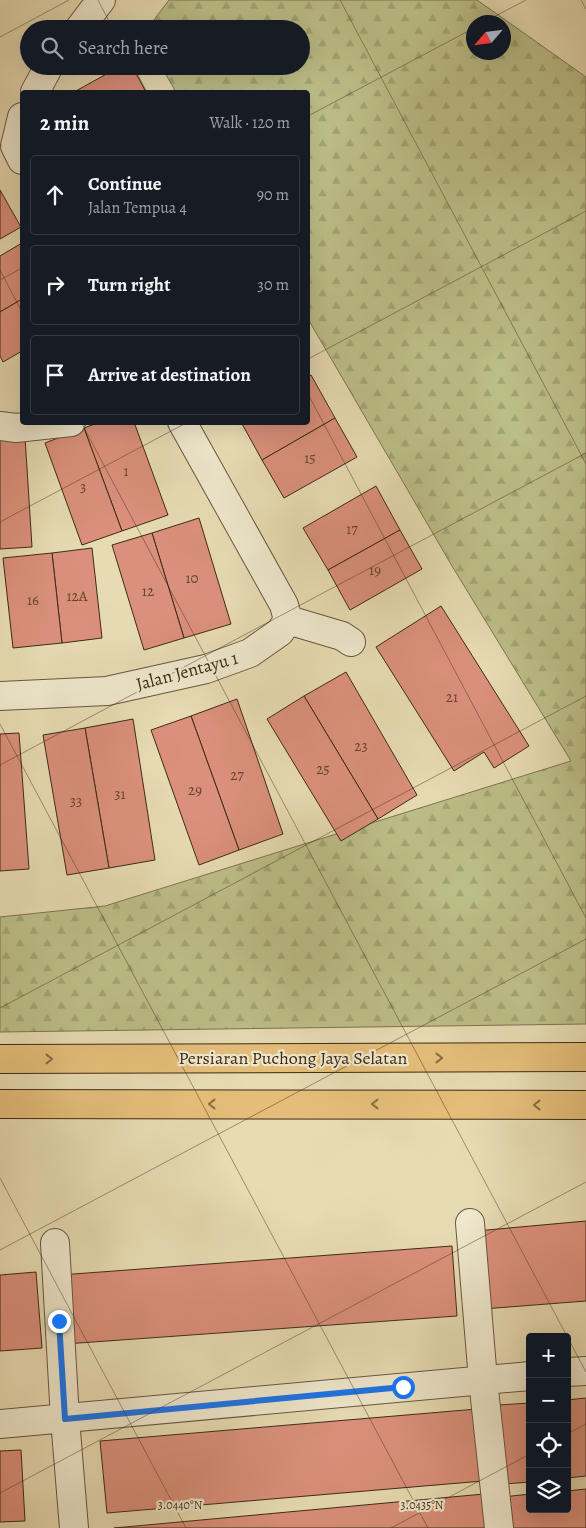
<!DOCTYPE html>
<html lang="en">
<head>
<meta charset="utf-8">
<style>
  body { margin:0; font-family:Alegreya,serif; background:#20242c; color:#f1f3f6 }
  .controls { position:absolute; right:15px; bottom:15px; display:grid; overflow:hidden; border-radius:5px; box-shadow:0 5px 20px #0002 }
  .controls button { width:45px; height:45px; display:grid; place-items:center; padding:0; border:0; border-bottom:1px solid #363941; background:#171b24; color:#f1f3f6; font:25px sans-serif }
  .compass { position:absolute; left:466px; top:15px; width:45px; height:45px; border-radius:50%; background:#171b24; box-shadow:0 5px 20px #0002; rotate:242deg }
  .stop { position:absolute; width:15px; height:15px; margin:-11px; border:4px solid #1a73e8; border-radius:50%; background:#fff }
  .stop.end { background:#1a73e8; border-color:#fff; box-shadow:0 1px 5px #0008 }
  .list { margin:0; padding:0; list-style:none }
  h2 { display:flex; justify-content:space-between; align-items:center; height:65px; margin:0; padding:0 20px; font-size:21px }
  h2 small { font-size:16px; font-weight:400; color:#9ea1a6 }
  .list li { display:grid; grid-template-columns:32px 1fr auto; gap:15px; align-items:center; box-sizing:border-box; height:80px; margin:0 10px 10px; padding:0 10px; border:1px solid #363941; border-radius:5px }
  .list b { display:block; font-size:19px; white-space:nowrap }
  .list p { margin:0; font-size:16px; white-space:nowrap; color:#9ea1a6 }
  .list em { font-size:16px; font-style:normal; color:#9ea1a6 }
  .icon { flex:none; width:28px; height:28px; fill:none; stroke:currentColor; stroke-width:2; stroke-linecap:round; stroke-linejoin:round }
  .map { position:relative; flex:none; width:586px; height:1528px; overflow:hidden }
  .search { position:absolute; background:#171b24; box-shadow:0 5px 20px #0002; left:20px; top:20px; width:290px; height:55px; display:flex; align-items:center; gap:12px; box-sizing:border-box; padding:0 18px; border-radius:28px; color:#9ea1a6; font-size:19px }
  .panel { position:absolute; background:#171b24; box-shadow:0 5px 20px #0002; left:20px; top:90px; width:290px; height:335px; border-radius:5px }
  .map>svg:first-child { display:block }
</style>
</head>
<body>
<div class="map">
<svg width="586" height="1528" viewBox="0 0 586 1528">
  <defs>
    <pattern id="forest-firs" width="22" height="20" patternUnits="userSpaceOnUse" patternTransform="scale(1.25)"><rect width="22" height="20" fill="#bcbe88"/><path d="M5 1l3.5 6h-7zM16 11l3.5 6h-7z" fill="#a2a375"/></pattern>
  </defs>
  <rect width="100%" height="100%" fill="#e7dbb2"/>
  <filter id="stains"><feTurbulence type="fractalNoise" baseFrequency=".004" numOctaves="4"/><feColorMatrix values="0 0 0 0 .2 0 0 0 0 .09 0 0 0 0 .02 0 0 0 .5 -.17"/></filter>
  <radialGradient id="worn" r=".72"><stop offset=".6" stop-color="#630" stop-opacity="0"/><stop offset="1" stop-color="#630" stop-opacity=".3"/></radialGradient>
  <path fill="url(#forest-firs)" stroke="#7c7450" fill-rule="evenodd" d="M 169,0 L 477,0 L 586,77 L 586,1024 L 0,1032 L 0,917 L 105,906 L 571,761 L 452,566 L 308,319 L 308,92 L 176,92 L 161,66 L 301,66 L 301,29 L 147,29 ZM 474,22 L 504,22 L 504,52 L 474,52 Z"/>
  <g fill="#db907b" stroke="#3d2a17">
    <path d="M 121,66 L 132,66 L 146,92 L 74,92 Z"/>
    <path d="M 0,190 L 21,227 L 0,239 Z"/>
    <path d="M 22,243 L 22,299 L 0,312 L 0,256 Z"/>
    <path d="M 22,299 L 22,351 L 3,362 L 0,356 L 0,312 Z"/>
    <path d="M 311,375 L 335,418 L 262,460 L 241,422 L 308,422 L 308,377 Z"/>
    <path d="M 335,418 L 357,457 L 284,498 L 262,460 Z"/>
    <path d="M 100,422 L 134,422 L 168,515 L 122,531 L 84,428 Z"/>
    <path d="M 84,428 L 122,531 L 82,545 L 45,443 Z"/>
    <path d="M 25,437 L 32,547 L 0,549 L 0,439 Z"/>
    <path d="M 376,486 L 400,530 L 328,570 L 303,528 Z"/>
    <path d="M 199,518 L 231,624 L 184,638 L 152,533 Z"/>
    <path d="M 400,530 L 422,569 L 350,610 L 328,570 Z"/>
    <path d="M 152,533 L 184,638 L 144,650 L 112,545 Z"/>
    <path d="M 92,548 L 102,638 L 62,643 L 52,553 Z"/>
    <path d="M 52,553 L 62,643 L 13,648 L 3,558 Z"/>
    <path d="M 441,606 L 529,746 L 494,768 L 484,752 L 454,771 L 376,647 Z"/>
    <path d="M 346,672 L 417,795 L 378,819 L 304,696 Z"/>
    <path d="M 304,696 L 378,819 L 341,841 L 267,719 Z"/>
    <path d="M 237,699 L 283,834 L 239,850 L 191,716 Z"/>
    <path d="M 191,716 L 239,850 L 199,865 L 151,730 Z"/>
    <path d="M 133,719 L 155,860 L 109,868 L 85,728 Z"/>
    <path d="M 85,728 L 109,868 L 67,875 L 43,735 Z"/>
    <path d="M 19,733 L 29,869 L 0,871 L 0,734 Z"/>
    <path d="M 586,1221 L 586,1301 L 483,1309 L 476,1231 Z"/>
    <path d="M 452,1246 L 457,1316 L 65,1344 L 60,1275 Z"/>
    <path d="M 36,1272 L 42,1348 L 0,1351 L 0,1275 Z"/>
    <path d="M 586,1398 L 586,1476 L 567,1478 L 567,1400 Z"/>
    <path d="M 530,1403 L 530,1482 L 504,1484 L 499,1405 Z"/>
    <path d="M 477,1409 L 483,1481 L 107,1513 L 100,1441 Z"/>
    <path d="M 21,1450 L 25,1521 L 0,1522 L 0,1451 Z"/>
    <path d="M 586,1489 L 586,1528 L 507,1528 L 503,1497 L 530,1494 L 530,1509 L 567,1509 L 567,1491 Z"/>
    <path d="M 484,1494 L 487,1528 L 114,1528 Z"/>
  </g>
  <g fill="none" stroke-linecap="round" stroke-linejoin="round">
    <defs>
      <g id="minor">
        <path d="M 79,29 L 101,0"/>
        <path d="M 35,92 L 49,66"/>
        <path d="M 22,117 L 15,146 L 22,160"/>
        <path d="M 0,426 L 16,428 L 71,422"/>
        <path d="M 288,620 L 342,636 L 351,642"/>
        <path d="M 0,696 L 107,691 L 206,669 L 250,653 L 280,632 L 288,620 L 284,605 L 182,422"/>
        <path d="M 470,1223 L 483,1380 L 499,1528"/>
        <path d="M 55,1243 L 65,1419 L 74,1528"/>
        <path d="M 567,1372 L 586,1371"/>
        <path d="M 0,1424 L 530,1376"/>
      </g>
      <g id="major">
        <path d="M 0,1059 L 586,1057"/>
        <path d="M 0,1104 L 586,1105"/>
      </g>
    </defs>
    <use href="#minor" stroke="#68563e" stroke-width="30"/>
    <use href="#major" stroke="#3d2a17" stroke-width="30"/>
    <use href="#minor" stroke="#efe8cd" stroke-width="28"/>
    <use href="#major" stroke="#e4be79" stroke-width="28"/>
  </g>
  <defs><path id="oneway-chevron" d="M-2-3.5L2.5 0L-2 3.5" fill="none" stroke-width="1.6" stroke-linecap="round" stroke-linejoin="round" transform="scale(1.25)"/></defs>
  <g stroke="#886d43">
    <use href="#oneway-chevron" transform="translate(439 1058)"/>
    <use href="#oneway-chevron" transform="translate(49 1059)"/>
    <use href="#oneway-chevron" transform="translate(212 1104) rotate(-180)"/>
    <use href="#oneway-chevron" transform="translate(375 1104) rotate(-180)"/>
    <use href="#oneway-chevron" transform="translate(537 1105) rotate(-180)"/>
  </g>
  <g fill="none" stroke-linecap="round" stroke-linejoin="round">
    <path stroke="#1a73e8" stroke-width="6" d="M 59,1321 L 65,1419 L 403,1387"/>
  </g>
  <path fill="none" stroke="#3d2a17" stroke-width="1" stroke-opacity="0.45" d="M 98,0 L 113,29M 340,0 L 586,464M 581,0 L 586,9M 484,22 L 526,0M 0,37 L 69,0M 133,66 L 147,92M 308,116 L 474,28M 0,270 L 22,312M 0,280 L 22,268M 308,359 L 586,211M 308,394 L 586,918M 81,422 L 586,1372M 0,522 L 188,422M 0,724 L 428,1528M 0,765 L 586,453M 0,1008 L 586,696M 0,1178 L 186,1528M 0,1250 L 586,939M 567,1434 L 586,1424M 0,1493 L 586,1182M 391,1528 L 530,1454"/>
  <g text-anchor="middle" stroke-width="4.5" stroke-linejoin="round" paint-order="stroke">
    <g font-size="15" fill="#644430">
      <text x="310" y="463">15</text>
      <text x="126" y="476">1</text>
      <text x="83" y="492">3</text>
      <text x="352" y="534">17</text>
      <text x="375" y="575">19</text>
      <text x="192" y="583">10</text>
      <text x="148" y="596">12</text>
      <text x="77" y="601">12A</text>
      <text x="33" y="605">16</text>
      <text x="452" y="702">21</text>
      <text x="361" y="751">23</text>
      <text x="323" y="774">25</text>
      <text x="237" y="780">27</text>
      <text x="195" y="795">29</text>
      <text x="120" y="799">31</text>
      <text x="76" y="806">33</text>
    </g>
    <g font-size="18" fill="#3d2a17" stroke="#efe8cd">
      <text transform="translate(187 671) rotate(-15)" y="6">Jalan Jentayu 1</text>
      <text x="293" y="1064">Persiaran Puchong Jaya Selatan</text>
    </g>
  </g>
  <g font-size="12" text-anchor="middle" fill="#3d2a17" stroke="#efe8cd" stroke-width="4.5" stroke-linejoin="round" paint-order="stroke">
    <text x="180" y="1509">3.0440°N</text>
    <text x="422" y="1509">3.0435°N</text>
  </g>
  <rect width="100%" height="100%" filter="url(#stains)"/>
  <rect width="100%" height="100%" fill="url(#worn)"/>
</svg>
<div class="controls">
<button>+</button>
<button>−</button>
<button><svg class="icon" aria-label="locate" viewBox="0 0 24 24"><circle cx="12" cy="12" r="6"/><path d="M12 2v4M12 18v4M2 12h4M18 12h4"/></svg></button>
<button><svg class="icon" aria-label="layers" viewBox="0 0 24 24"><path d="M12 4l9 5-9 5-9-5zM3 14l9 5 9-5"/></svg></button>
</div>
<svg class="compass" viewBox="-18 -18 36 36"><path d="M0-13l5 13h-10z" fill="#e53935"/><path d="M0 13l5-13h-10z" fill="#9ea1a6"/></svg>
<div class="stop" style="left:403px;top:1387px"></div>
<div class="stop end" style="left:59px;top:1321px"></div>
<div class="search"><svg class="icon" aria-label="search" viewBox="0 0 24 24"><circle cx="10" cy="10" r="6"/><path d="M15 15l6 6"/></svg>Search here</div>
<section class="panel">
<h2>2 min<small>Walk · 120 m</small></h2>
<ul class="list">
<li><svg class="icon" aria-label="ahead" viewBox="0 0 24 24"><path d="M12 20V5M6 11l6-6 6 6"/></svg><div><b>Continue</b><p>Jalan Tempua 4</p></div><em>90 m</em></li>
<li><svg class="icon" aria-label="right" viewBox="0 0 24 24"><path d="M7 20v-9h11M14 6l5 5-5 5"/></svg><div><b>Turn right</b></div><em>30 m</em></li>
<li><svg class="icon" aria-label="arrive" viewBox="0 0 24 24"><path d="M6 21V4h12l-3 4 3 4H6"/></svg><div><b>Arrive at destination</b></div></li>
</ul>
</section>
</div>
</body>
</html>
